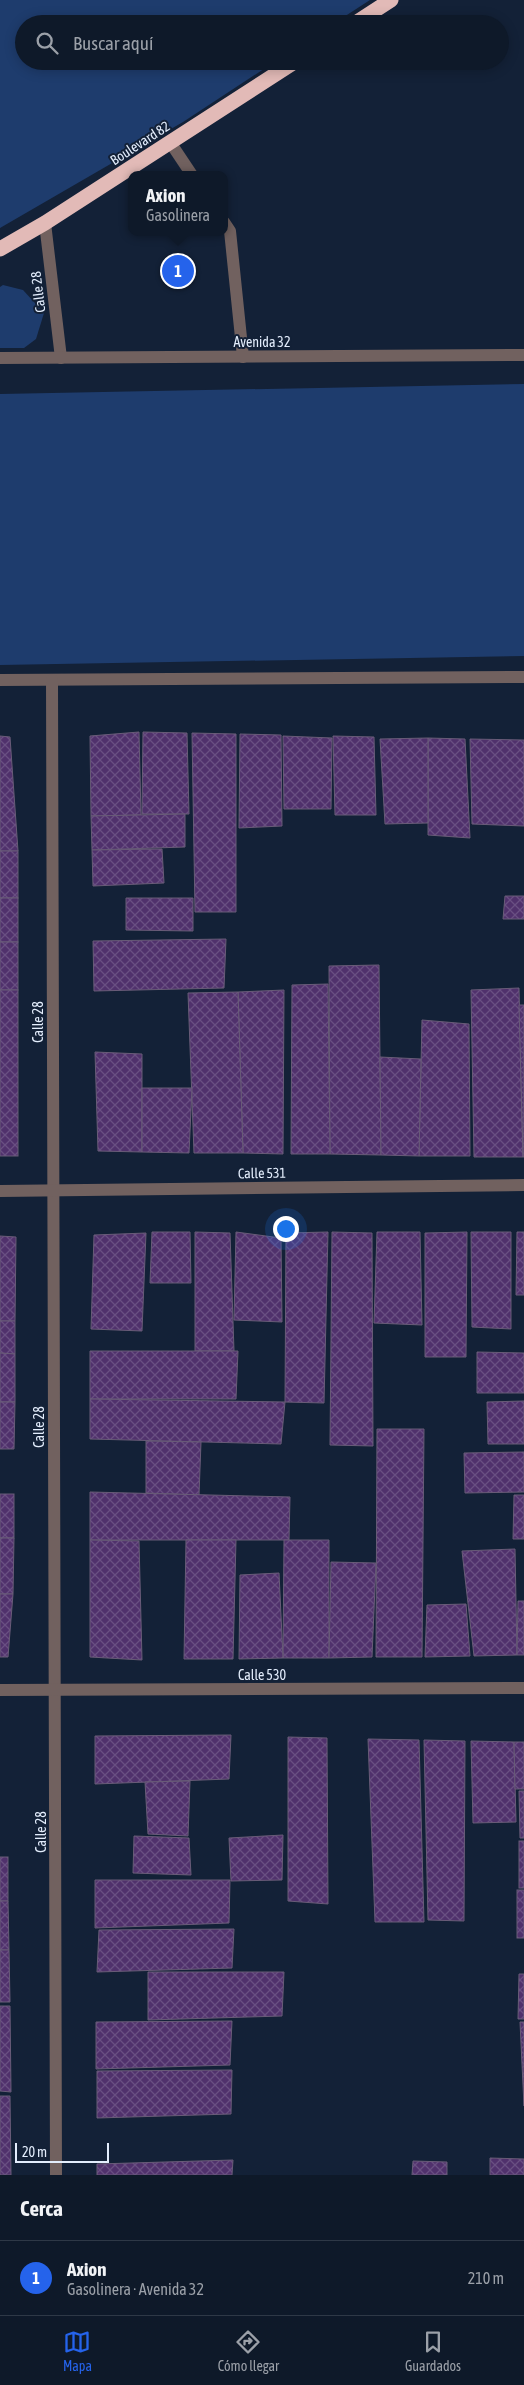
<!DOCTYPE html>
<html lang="es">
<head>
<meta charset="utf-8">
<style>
  body { margin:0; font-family:"Asap Condensed",sans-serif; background:#1c2635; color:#f1f3f6 }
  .scale { position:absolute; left:15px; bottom:12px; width:94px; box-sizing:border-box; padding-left:5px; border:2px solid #e3edfc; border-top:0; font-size:14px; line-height:18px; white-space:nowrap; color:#e3edfc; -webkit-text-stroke:4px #132137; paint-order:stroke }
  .you { position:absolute; left:285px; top:1228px; width:18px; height:18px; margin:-12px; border:4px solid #fff; border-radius:50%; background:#1a73e8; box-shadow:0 0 0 8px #1a73e833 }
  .badge { display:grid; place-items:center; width:32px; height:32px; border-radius:50%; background:#2563eb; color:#fff; font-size:16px; font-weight:700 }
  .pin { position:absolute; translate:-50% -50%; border:2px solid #fff; box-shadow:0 1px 5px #0006 }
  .popup { position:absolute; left:128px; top:171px; width:100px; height:65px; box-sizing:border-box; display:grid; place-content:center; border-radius:10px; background:#0e1929; filter:drop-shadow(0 1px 4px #0005); font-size:16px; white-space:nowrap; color:#9ba0a8 }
  .popup b { font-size:19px; color:#f1f3f6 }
  .popup::after { content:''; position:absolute; left:50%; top:100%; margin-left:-10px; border:10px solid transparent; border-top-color:#0e1929 }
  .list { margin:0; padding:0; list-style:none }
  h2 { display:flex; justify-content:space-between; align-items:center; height:65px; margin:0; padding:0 20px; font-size:21px }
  h2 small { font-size:16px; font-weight:400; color:#9ba0a8 }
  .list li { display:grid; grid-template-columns:32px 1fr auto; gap:15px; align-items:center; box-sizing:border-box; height:75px; padding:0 20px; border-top:1px solid #2e3846 }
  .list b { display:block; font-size:19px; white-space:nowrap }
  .list p { margin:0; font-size:16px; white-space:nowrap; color:#9ba0a8 }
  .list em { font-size:16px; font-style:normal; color:#9ba0a8 }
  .icon { flex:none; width:28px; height:28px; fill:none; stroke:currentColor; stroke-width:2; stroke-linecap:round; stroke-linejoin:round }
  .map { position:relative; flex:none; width:524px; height:2175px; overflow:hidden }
  .search { position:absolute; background:#0e1929; box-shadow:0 2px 12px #0003; left:15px; right:15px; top:15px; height:55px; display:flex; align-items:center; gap:12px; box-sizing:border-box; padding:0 18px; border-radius:28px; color:#9ba0a8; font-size:19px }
  .sheet { height:140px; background:#0e1929 }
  nav { display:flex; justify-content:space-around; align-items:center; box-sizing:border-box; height:70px; border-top:1px solid #2e3846; background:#0e1929; font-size:14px; color:#9ba0a8 }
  nav a { display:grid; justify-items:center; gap:2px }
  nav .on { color:#2563eb }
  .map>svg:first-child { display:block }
</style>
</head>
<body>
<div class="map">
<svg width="524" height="2175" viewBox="0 0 524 2175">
  <defs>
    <pattern id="building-cross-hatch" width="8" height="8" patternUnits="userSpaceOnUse" patternTransform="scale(1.25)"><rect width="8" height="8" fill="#50316c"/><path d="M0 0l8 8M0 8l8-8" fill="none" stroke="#694f82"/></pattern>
  </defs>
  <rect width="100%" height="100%" fill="#132137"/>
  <g fill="#1e3c6d">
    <path d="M 0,0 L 370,0 L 333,24 L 24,24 L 24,61 L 276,61 L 183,122 L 0,228 Z"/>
    <path d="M 3,285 L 23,290 L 44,313 L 36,339 L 24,348 L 0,348 L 0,287 Z"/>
    <path d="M 524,384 L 524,656 L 0,665 L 0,394 Z"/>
  </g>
  <g fill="url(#building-cross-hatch)" stroke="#695c78">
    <path d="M 139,732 L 141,815 L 91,816 L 90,736 Z"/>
    <path d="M 143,732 L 187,733 L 189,814 L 142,814 Z"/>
    <path d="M 192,733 L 236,734 L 236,912 L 195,912 Z"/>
    <path d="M 240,734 L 281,735 L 282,826 L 239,828 Z"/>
    <path d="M 0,736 L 10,737 L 18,851 L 0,851 Z"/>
    <path d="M 283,736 L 332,738 L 331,809 L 284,809 Z"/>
    <path d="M 333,736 L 374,737 L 376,815 L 335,815 Z"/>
    <path d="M 428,738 L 465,739 L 470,838 L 428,835 Z"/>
    <path d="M 428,738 L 428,823 L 385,824 L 380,739 Z"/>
    <path d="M 470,739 L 524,740 L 524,826 L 472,824 Z"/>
    <path d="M 185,814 L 185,847 L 92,850 L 91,816 Z"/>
    <path d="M 162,849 L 164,883 L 93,886 L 92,850 Z"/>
    <rect x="0" y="851" width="18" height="47"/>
    <path d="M 505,896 L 524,896 L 524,919 L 503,919 Z"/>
    <rect x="0" y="898" width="18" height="44"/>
    <path d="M 126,898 L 193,898 L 193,931 L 126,930 Z"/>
    <path d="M 226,939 L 224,988 L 94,991 L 93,941 Z"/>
    <rect x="0" y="942" width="18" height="48"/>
    <path d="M 379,965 L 381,1155 L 330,1154 L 329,966 Z"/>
    <path d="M 328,984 L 330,1154 L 291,1154 L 292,985 Z"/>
    <path d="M 519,988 L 523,1157 L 474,1157 L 471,990 Z"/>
    <rect x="0" y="990" width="18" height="166"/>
    <path d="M 284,990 L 283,1154 L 243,1153 L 238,992 Z"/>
    <path d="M 238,992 L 243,1153 L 194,1153 L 188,993 Z"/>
    <path d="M 519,1005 L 524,1005 L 524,1157 L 523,1157 Z"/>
    <path d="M 422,1020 L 469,1024 L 470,1156 L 419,1156 Z"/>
    <path d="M 95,1052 L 142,1054 L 142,1152 L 98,1151 Z"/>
    <path d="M 380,1057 L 421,1059 L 419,1156 L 381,1155 Z"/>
    <path d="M 142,1088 L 192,1088 L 189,1153 L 142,1152 Z"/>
    <path d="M 152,1232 L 190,1232 L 191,1283 L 150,1283 Z"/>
    <path d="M 195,1232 L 230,1233 L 234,1351 L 195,1351 Z"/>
    <path d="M 236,1232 L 281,1238 L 282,1322 L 234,1320 Z"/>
    <path d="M 328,1232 L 324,1403 L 285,1402 L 286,1233 Z"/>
    <path d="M 332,1232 L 372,1233 L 373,1446 L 330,1445 Z"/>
    <path d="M 377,1232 L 420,1232 L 422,1325 L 374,1323 Z"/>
    <path d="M 467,1232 L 466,1357 L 425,1357 L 425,1233 Z"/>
    <path d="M 471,1232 L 511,1232 L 511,1329 L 472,1327 Z"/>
    <path d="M 517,1232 L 524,1232 L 524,1295 L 516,1295 Z"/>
    <path d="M 146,1233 L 142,1331 L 91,1329 L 94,1235 Z"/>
    <path d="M 0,1236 L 16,1237 L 15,1321 L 0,1321 Z"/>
    <path d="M 0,1321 L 15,1321 L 15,1354 L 0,1353 Z"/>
    <path d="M 90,1351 L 238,1351 L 236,1399 L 90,1399 Z"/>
    <path d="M 477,1352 L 524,1353 L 524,1393 L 477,1393 Z"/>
    <path d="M 0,1353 L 15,1354 L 15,1402 L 0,1402 Z"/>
    <path d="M 90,1399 L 285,1402 L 281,1444 L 90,1439 Z"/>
    <path d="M 524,1401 L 524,1444 L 488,1444 L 487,1402 Z"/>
    <path d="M 0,1402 L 15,1402 L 14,1449 L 0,1449 Z"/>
    <path d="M 377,1429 L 424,1429 L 422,1657 L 376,1657 Z"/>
    <path d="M 146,1441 L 201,1442 L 199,1495 L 146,1493 Z"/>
    <path d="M 524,1452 L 524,1492 L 465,1493 L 464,1453 Z"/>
    <path d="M 90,1492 L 290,1497 L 289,1540 L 90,1540 Z"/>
    <rect x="0" y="1494" width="14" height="44"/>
    <path d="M 514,1495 L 524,1495 L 524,1539 L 513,1539 Z"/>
    <path d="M 0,1538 L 14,1538 L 13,1594 L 0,1594 Z"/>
    <path d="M 90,1540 L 139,1541 L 142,1660 L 90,1657 Z"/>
    <path d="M 186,1540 L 236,1540 L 233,1659 L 184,1659 Z"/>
    <path d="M 284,1540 L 329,1540 L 329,1658 L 283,1658 Z"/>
    <path d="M 515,1549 L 517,1655 L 474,1656 L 462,1551 Z"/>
    <path d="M 331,1562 L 376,1563 L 372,1657 L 329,1658 Z"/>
    <path d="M 279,1573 L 283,1658 L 239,1659 L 240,1575 Z"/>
    <path d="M 0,1594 L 13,1594 L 8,1657 L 0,1657 Z"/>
    <path d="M 518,1601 L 524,1601 L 524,1655 L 517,1655 Z"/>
    <path d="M 466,1604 L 470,1656 L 425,1657 L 427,1605 Z"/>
    <path d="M 231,1735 L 229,1779 L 95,1784 L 95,1736 Z"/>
    <path d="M 288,1737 L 327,1738 L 328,1904 L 288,1901 Z"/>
    <path d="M 368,1739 L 419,1740 L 424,1922 L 375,1922 Z"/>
    <path d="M 424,1740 L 465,1741 L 464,1921 L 428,1920 Z"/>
    <path d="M 471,1741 L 514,1742 L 516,1822 L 473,1823 Z"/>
    <path d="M 514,1742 L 524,1742 L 524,1789 L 515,1789 Z"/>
    <path d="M 190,1781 L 188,1836 L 148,1834 L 145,1782 Z"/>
    <path d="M 519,1791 L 524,1791 L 524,1838 L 520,1838 Z"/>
    <path d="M 283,1835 L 282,1880 L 231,1881 L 229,1838 Z"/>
    <path d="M 134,1836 L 189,1838 L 191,1875 L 133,1873 Z"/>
    <rect x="519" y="1841" width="5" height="47"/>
    <rect x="0" y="1857" width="8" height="44"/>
    <path d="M 95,1880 L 230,1880 L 229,1923 L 95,1928 Z"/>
    <rect x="517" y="1890" width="7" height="48"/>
    <path d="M 0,1901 L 8,1901 L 9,1950 L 0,1950 Z"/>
    <path d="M 234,1929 L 232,1968 L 97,1972 L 99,1930 Z"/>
    <path d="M 0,1950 L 9,1950 L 10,2002 L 0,2002 Z"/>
    <path d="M 148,1972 L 284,1972 L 282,2016 L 148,2020 Z"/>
    <path d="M 519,1974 L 524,1974 L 524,2019 L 518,2019 Z"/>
    <path d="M 0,2006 L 10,2006 L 11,2092 L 0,2091 Z"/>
    <path d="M 232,2021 L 230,2065 L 96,2069 L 96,2022 Z"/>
    <path d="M 520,2022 L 524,2022 L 524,2106 Z"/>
    <path d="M 232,2070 L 231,2114 L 97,2118 L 97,2071 Z"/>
    <path d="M 0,2096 L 10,2096 L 11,2175 L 0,2175 Z"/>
    <path d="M 490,2158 L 524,2159 L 524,2175 L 490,2175 Z"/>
    <path d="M 233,2160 L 232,2175 L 97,2175 L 97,2164 Z"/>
    <path d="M 413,2161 L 447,2162 L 447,2175 L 412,2175 Z"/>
  </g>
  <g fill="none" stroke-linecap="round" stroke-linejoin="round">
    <g stroke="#71615f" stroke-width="12">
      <path d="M 170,142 L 192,175"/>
      <path d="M 224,222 L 230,231 L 243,357"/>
      <path d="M 45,223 L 61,358"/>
      <path d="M 0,358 L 524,355"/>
      <path d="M 0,680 L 524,677"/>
      <path d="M 52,680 L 56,2175"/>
      <path d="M 0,1191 L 524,1185"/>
      <path d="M 0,1690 L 524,1688"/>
    </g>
    <g stroke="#e2bab7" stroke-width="15">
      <path d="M 354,24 L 391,0"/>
      <path d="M 0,249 L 45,223 L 296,61"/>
    </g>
  </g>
  <g text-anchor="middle" stroke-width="4" stroke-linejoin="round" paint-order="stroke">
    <g font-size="14" fill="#e3edfc" stroke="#132137">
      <text transform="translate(140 143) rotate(-33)" y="5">Boulevard 82</text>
      <text transform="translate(38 292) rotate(-97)" y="5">Calle 28</text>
      <text x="262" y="347">Avenida 32</text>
      <text transform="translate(38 1022) rotate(-90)" y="5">Calle 28</text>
      <text transform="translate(262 1173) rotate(-1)" y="5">Calle 531</text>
      <text transform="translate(39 1427) rotate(-90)" y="5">Calle 28</text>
      <text x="262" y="1680">Calle 530</text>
      <text transform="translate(41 1832) rotate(-90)" y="5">Calle 28</text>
    </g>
  </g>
</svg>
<div class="scale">20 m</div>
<div class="you"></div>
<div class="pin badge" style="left:178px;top:271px">1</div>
<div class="popup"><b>Axion</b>Gasolinera</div>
<div class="search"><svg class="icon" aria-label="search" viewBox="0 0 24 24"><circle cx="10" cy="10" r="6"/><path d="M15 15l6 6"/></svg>Buscar aquí</div>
</div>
<section class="sheet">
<h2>Cerca<small></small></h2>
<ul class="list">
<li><span class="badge">1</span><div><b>Axion</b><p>Gasolinera · Avenida 32</p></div><em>210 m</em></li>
</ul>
</section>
<nav>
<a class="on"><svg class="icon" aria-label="map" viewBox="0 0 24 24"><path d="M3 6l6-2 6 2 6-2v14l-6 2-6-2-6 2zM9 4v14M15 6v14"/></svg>Mapa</a>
<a><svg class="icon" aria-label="directions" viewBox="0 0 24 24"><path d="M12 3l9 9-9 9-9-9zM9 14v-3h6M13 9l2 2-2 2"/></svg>Cómo llegar</a>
<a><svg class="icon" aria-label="saved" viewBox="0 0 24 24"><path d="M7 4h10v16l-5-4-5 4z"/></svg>Guardados</a>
</nav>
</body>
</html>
